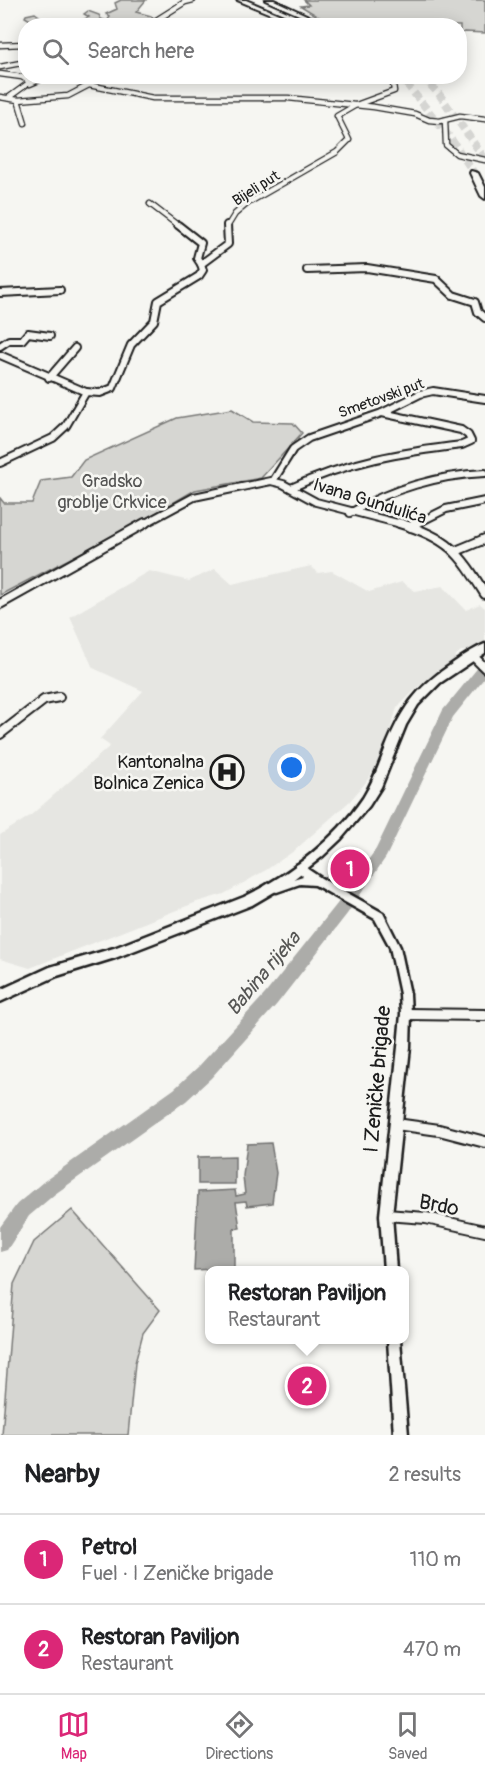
<!DOCTYPE html>
<html lang="en">
<head>
<meta charset="utf-8">
<style>
  body { margin:0; font-family:Pangolin,sans-serif; background:#f6f6f6; color:#202124 }
  .you { position:absolute; left:292px; top:768px; width:21px; height:21px; margin:-15px; border:4px solid #fff; border-radius:50%; background:#1a73e8; box-shadow:0 0 0 9px #1a73e833 }
  .badge { display:grid; place-items:center; width:39px; height:39px; border-radius:50%; background:#db2777; color:#fff; font-size:20px; font-weight:700 }
  .pin { position:absolute; translate:-50% -50%; border:3px solid #fff; box-shadow:0 2px 6px #0006 }
  .popup { position:absolute; left:205px; top:1266px; width:204px; height:78px; box-sizing:border-box; display:grid; place-content:center; border-radius:12px; background:#fff; filter:drop-shadow(0 2px 4px #0005); font-size:20px; white-space:nowrap; color:#757577 }
  .popup b { font-size:22px; color:#202124 }
  .popup::after { content:''; position:absolute; left:50%; top:100%; margin-left:-12px; border:12px solid transparent; border-top-color:#fff }
  .list { margin:0; padding:0; list-style:none }
  h2 { display:flex; justify-content:space-between; align-items:center; height:78px; margin:0; padding:0 24px; font-size:26px }
  h2 small { font-size:20px; font-weight:400; color:#757577 }
  .list li { display:grid; grid-template-columns:39px 1fr auto; gap:18px; align-items:center; box-sizing:border-box; height:90px; padding:0 24px; border-top:2px solid #e0e0e0 }
  .list b { display:block; font-size:22px; white-space:nowrap }
  .list p { margin:0; font-size:20px; white-space:nowrap; color:#757577 }
  .list em { font-size:20px; font-style:normal; color:#757577 }
  .icon { flex:none; width:33px; height:33px; fill:none; stroke:currentColor; stroke-width:2; stroke-linecap:round; stroke-linejoin:round }
  .map { position:relative; flex:none; width:485px; height:1435px; overflow:hidden }
  .search { position:absolute; background:#fff; box-shadow:0 3px 15px #0003; left:18px; right:18px; top:18px; height:66px; display:flex; align-items:center; gap:15px; box-sizing:border-box; padding:0 21px; border-radius:24px; color:#757577; font-size:22px }
  .sheet { height:258px; background:#fff }
  nav { display:flex; justify-content:space-around; align-items:center; box-sizing:border-box; height:84px; border-top:2px solid #e0e0e0; background:#fff; font-size:16px; color:#757577 }
  nav a { display:grid; justify-items:center; gap:3px }
  nav .on { color:#db2777 }
  .map>svg:first-child { display:block }
</style>
</head>
<body>
<div class="map">
<svg width="485" height="1435" viewBox="0 0 485 1435">
  <rect width="100%" height="100%" fill="#f6f6f2"/>
  <filter id="ink" filterUnits="userSpaceOnUse"><feTurbulence type="fractalNoise" baseFrequency=".0167" numOctaves="2"/><feDisplacementMap in="SourceGraphic" scale="12" xChannelSelector="R" yChannelSelector="G"/><feConvolveMatrix kernelMatrix="1 2 1 2 8 2 1 2 1" color-interpolation-filters="sRGB"/></filter>
  <g filter="url(#ink)">
    <path fill="#e6e6e2" d="M 311,566 L 318,573 L 332,571 L 369,592 L 402,582 L 415,591 L 443,586 L 466,610 L 480,604 L 485,608 L 485,643 L 470,651 L 461,651 L 455,656 L 454,664 L 419,686 L 397,708 L 380,761 L 366,782 L 350,801 L 294,851 L 266,870 L 224,894 L 197,902 L 30,968 L 0,959 L 0,835 L 30,816 L 110,746 L 100,739 L 143,691 L 93,668 L 70,617 L 149,571 L 189,581 L 215,569 L 232,584 Z"/>
    <g fill="#d6d6d2" stroke="#797977" stroke-width="1.5">
      <path d="M 121,0 L 146,0 L 136,12 L 151,16 L 154,20 L 128,26 L 35,26 L 37,24 L 25,17 L 26,15 L 35,13 L 52,25 L 69,20 L 77,23 L 89,17 L 84,14 L 88,11 L 99,15 L 101,19 L 107,21 L 110,17 L 106,14 L 117,9 L 115,3 Z"/>
      <path d="M 304,0 L 485,0 L 485,33 L 465,32 L 460,34 L 460,26 L 332,25 L 301,6 L 309,5 Z"/>
      <path d="M 232,409 L 253,422 L 293,423 L 302,433 L 261,478 L 195,490 L 140,522 L 0,595 L 0,498 L 4,503 L 32,503 L 41,481 L 71,477 L 84,460 L 177,418 Z"/>
      <path d="M 72,1210 L 160,1310 L 143,1333 L 135,1363 L 128,1435 L 2,1435 L 14,1284 L 34,1242 Z"/>
    </g>
    <g fill="#acaca9" stroke="#727271" stroke-width="1.5">
      <path d="M 271,1143 L 276,1173 L 272,1203 L 247,1206 L 246,1201 L 236,1202 L 240,1228 L 234,1229 L 234,1268 L 194,1270 L 198,1192 L 235,1190 L 236,1196 L 245,1194 L 243,1176 L 247,1144 Z"/>
      <path d="M 235,1156 L 235,1184 L 198,1184 L 198,1157 Z"/>
    </g>
    <g fill="none" stroke-linecap="round" stroke-linejoin="round">
      <path fill="#acaca9" fill-rule="evenodd" d="M 485,663 L 485,677 L 453,717 L 386,857 L 347,914 L 277,1004 L 211,1078 L 186,1101 L 55,1194 L 29,1216 L 7,1250 L 0,1252 L 0,1227 L 17,1204 L 43,1182 L 174,1089 L 199,1066 L 265,994 L 337,904 L 376,849 L 443,710 L 480,665 Z"/>
      <g stroke="#d5d5d2" stroke-width="8" stroke-dasharray="8 4" stroke-linecap="butt">
        <path d="M 310,18 L 328,26"/>
        <path d="M 292,21 L 303,26"/>
        <path d="M 397,76 L 405,82 L 451,139 L 474,173"/>
        <path d="M 422,76 L 439,94 L 485,159"/>
      </g>
      <defs>
        <g id="minor-far3">
          <path d="M 147,26 L 185,2 L 193,0"/>
          <path d="M 0,45 L 26,44"/>
          <path d="M 0,67 L 26,62"/>
          <path d="M 0,74 L 22,77 L 30,82 L 8,98"/>
          <path d="M 30,84 L 49,76"/>
          <path d="M 0,97 L 18,100 L 68,96 L 89,85 L 153,98 L 288,98 L 374,107 L 415,114 L 429,120 L 440,121 L 460,116 L 485,119"/>
          <path d="M 18,100 L 25,123"/>
          <path d="M 445,120 L 446,145 L 457,154 L 485,160"/>
          <path d="M 150,204 L 180,227"/>
          <path d="M 227,227 L 235,214 L 248,203 L 337,152 L 349,140 L 337,116 L 356,105 L 394,91 L 392,76"/>
        </g>
        <g id="minor-far2">
          <path d="M 178,225 L 201,243 L 197,258 L 201,264"/>
          <path d="M 307,270 L 367,268 L 436,279 L 453,295 L 475,302 L 478,312 L 485,318"/>
          <path d="M 0,293 L 60,290"/>
          <path d="M 0,346 L 9,340 L 22,340 L 28,333 L 50,336"/>
          <path d="M 0,355 L 86,392"/>
          <path d="M 49,378 L 75,348"/>
          <path d="M 0,463 L 53,438 L 66,426 L 86,392 L 100,393 L 113,388 L 131,345 L 154,321 L 158,301 L 199,276 L 203,270 L 201,264 L 228,244 L 227,225"/>
          <path d="M 273,481 L 293,449 L 309,438 L 382,413 L 420,394 L 433,391 L 485,399"/>
          <path d="M 291,488 C 346,462 402,452 462,445 L 471,441 L 468,435 L 461,430 L 382,413"/>
          <path d="M 350,513 C 390,489 439,475 485,473"/>
          <path d="M 142,525 L 194,497 L 271,481 L 283,484 L 316,502 L 405,525"/>
          <path d="M 414,525 L 446,509 L 485,501"/>
        </g>
        <g id="minor-far1">
          <path d="M 399,523 C 449,538 459,552 485,594"/>
          <path d="M 411,527 L 416,523"/>
          <path d="M 456,551 L 485,539"/>
          <path d="M 0,604 L 145,523"/>
          <path d="M 473,656 L 485,668"/>
          <path d="M 0,734 L 44,700 L 59,697"/>
        </g>
        <g id="minor">
          <path d="M 406,1014 L 485,1015"/>
          <path d="M 396,1124 L 439,1130 L 485,1142"/>
          <path d="M 386,1215 L 426,1218 L 485,1231"/>
        </g>
        <g id="tertiary">
          <path d="M 300,864 L 321,878 L 383,913 L 400,947 L 410,994 L 411,1014 L 410,1047 L 392,1215 L 396,1270 L 384,1270 L 380,1215 L 398,1047 L 401,1014 L 400,994 L 390,947 L 375,919 L 315,885 L 300,884 L 277,892 L 273,891 L 272,888 L 273,885 L 303,876 L 295,868 L 296,865 Z"/>
          <path d="M 388,1340 L 400,1340 L 408,1435 L 394,1435 Z"/>
        </g>
        <path id="secondary" d="M 485,644 L 485,653 L 440,683 L 418,705 L 406,725 L 381,787 L 369,806 L 341,839 L 323,856 L 286,885 L 252,905 L 115,958 L 57,976 L 0,1002 L 0,990 L 50,967 L 114,948 L 244,897 C 289,875 335,840 363,798 C 373,782 379,765 386,747 C 401,710 416,688 449,666 C 460,658 473,649 485,644 Z"/>
        <g id="motorway">
          <path d="M 237,0 L 246,0 L 295,21 L 290,22 Z"/>
          <path d="M 265,0 L 274,0 L 313,18 L 308,19 Z"/>
          <path d="M 471,171 L 478,173 L 485,187 L 485,199 L 481,196 L 470,173 Z"/>
        </g>
      </defs>
      <use href="#minor-far3" stroke="#1c1c1c" stroke-width="7"/>
      <use href="#minor-far2" stroke="#1c1c1c" stroke-width="10"/>
      <use href="#minor-far1" stroke="#1c1c1c" stroke-width="12"/>
      <use href="#minor" stroke="#1c1c1c" stroke-width="14"/>
      <use href="#tertiary" stroke="#1c1c1c" stroke-width="5"/>
      <use href="#secondary" stroke="#1c1c1c" stroke-width="5"/>
      <use href="#motorway" stroke="#1c1c1c" stroke-width="4"/>
      <use href="#minor-far3" stroke="#f6f6f2" stroke-width="4.5"/>
      <use href="#minor-far2" stroke="#f6f6f2" stroke-width="6"/>
      <use href="#minor-far1" stroke="#f6f6f2" stroke-width="8"/>
      <use href="#minor" stroke="#f6f6f2" stroke-width="10"/>
      <use href="#tertiary" fill="#f6f6f2" fill-rule="evenodd"/>
      <use href="#secondary" fill="#f6f6f2" fill-rule="evenodd"/>
      <use href="#motorway" fill="#f6f6f2" fill-rule="evenodd"/>
    </g>
  </g>
  <defs>
    <symbol id="hospital-ring" viewBox="-11 -11 22 22"><circle r="9.5" fill="#f6f6f2" stroke="#1c1c1c" stroke-width="1.5"/><path d="M-5-5h3v3.5h4V-5h3V5h-3V1.5h-4V5h-3Z" fill="#1c1c1c"/></symbol>
  </defs>
  <g fill-rule="evenodd">
    <use href="#hospital-ring" x="208" y="753" width="38" height="38"/>
  </g>
  <g text-anchor="middle" stroke-width="5" stroke-linejoin="round" paint-order="stroke">
    <g font-size="15" fill="#1c1c1c" stroke="#f6f6f2">
      <text transform="translate(256 188) rotate(-32)" y="5">Bijeli put</text>
      <text transform="translate(381 398) rotate(-20)" y="5">Smetovski put</text>
    </g>
    <g font-size="18" fill="#545453" stroke="#f6f6f2">
      <text x="112" y="487">Gradsko<tspan x="112" dy="21">groblje Crkvice</tspan></text>
    </g>
    <g font-size="18" fill="#1c1c1c" stroke="#f6f6f2">
      <text transform="translate(370 501) rotate(17)" y="6">Ivana Gundulića</text>
    </g>
    <g font-size="18" fill="#1c1c1c" stroke="#f6f6f2" text-anchor="end">
      <text x="204" y="768">Kantonalna<tspan x="204" dy="21">Bolnica Zenica</tspan></text>
    </g>
    <g font-size="20" font-style="italic" fill="#565654" stroke="#f6f6f2">
      <text transform="translate(263 973) rotate(-50)" y="7">Babina rijeka</text>
    </g>
    <g font-size="21" fill="#1c1c1c" stroke="#f6f6f2">
      <text transform="translate(377 1079) rotate(-85)" y="7">I Zeničke brigade</text>
      <text transform="translate(439 1205) rotate(11)" y="7">Brdo</text>
    </g>
  </g>
</svg>
<div class="you"></div>
<div class="pin badge" style="left:350px;top:869px">1</div>
<div class="pin badge" style="left:307px;top:1386px">2</div>
<div class="popup"><b>Restoran Paviljon</b>Restaurant</div>
<div class="search"><svg class="icon" aria-label="search" viewBox="0 0 24 24"><circle cx="10" cy="10" r="6"/><path d="M15 15l6 6"/></svg>Search here</div>
</div>
<section class="sheet">
<h2>Nearby<small>2 results</small></h2>
<ul class="list">
<li><span class="badge">1</span><div><b>Petrol</b><p>Fuel · I Zeničke brigade</p></div><em>110 m</em></li>
<li><span class="badge">2</span><div><b>Restoran Paviljon</b><p>Restaurant</p></div><em>470 m</em></li>
</ul>
</section>
<nav>
<a class="on"><svg class="icon" aria-label="map" viewBox="0 0 24 24"><path d="M3 6l6-2 6 2 6-2v14l-6 2-6-2-6 2zM9 4v14M15 6v14"/></svg>Map</a>
<a><svg class="icon" aria-label="directions" viewBox="0 0 24 24"><path d="M12 3l9 9-9 9-9-9zM9 14v-3h6M13 9l2 2-2 2"/></svg>Directions</a>
<a><svg class="icon" aria-label="saved" viewBox="0 0 24 24"><path d="M7 4h10v16l-5-4-5 4z"/></svg>Saved</a>
</nav>
</body>
</html>
